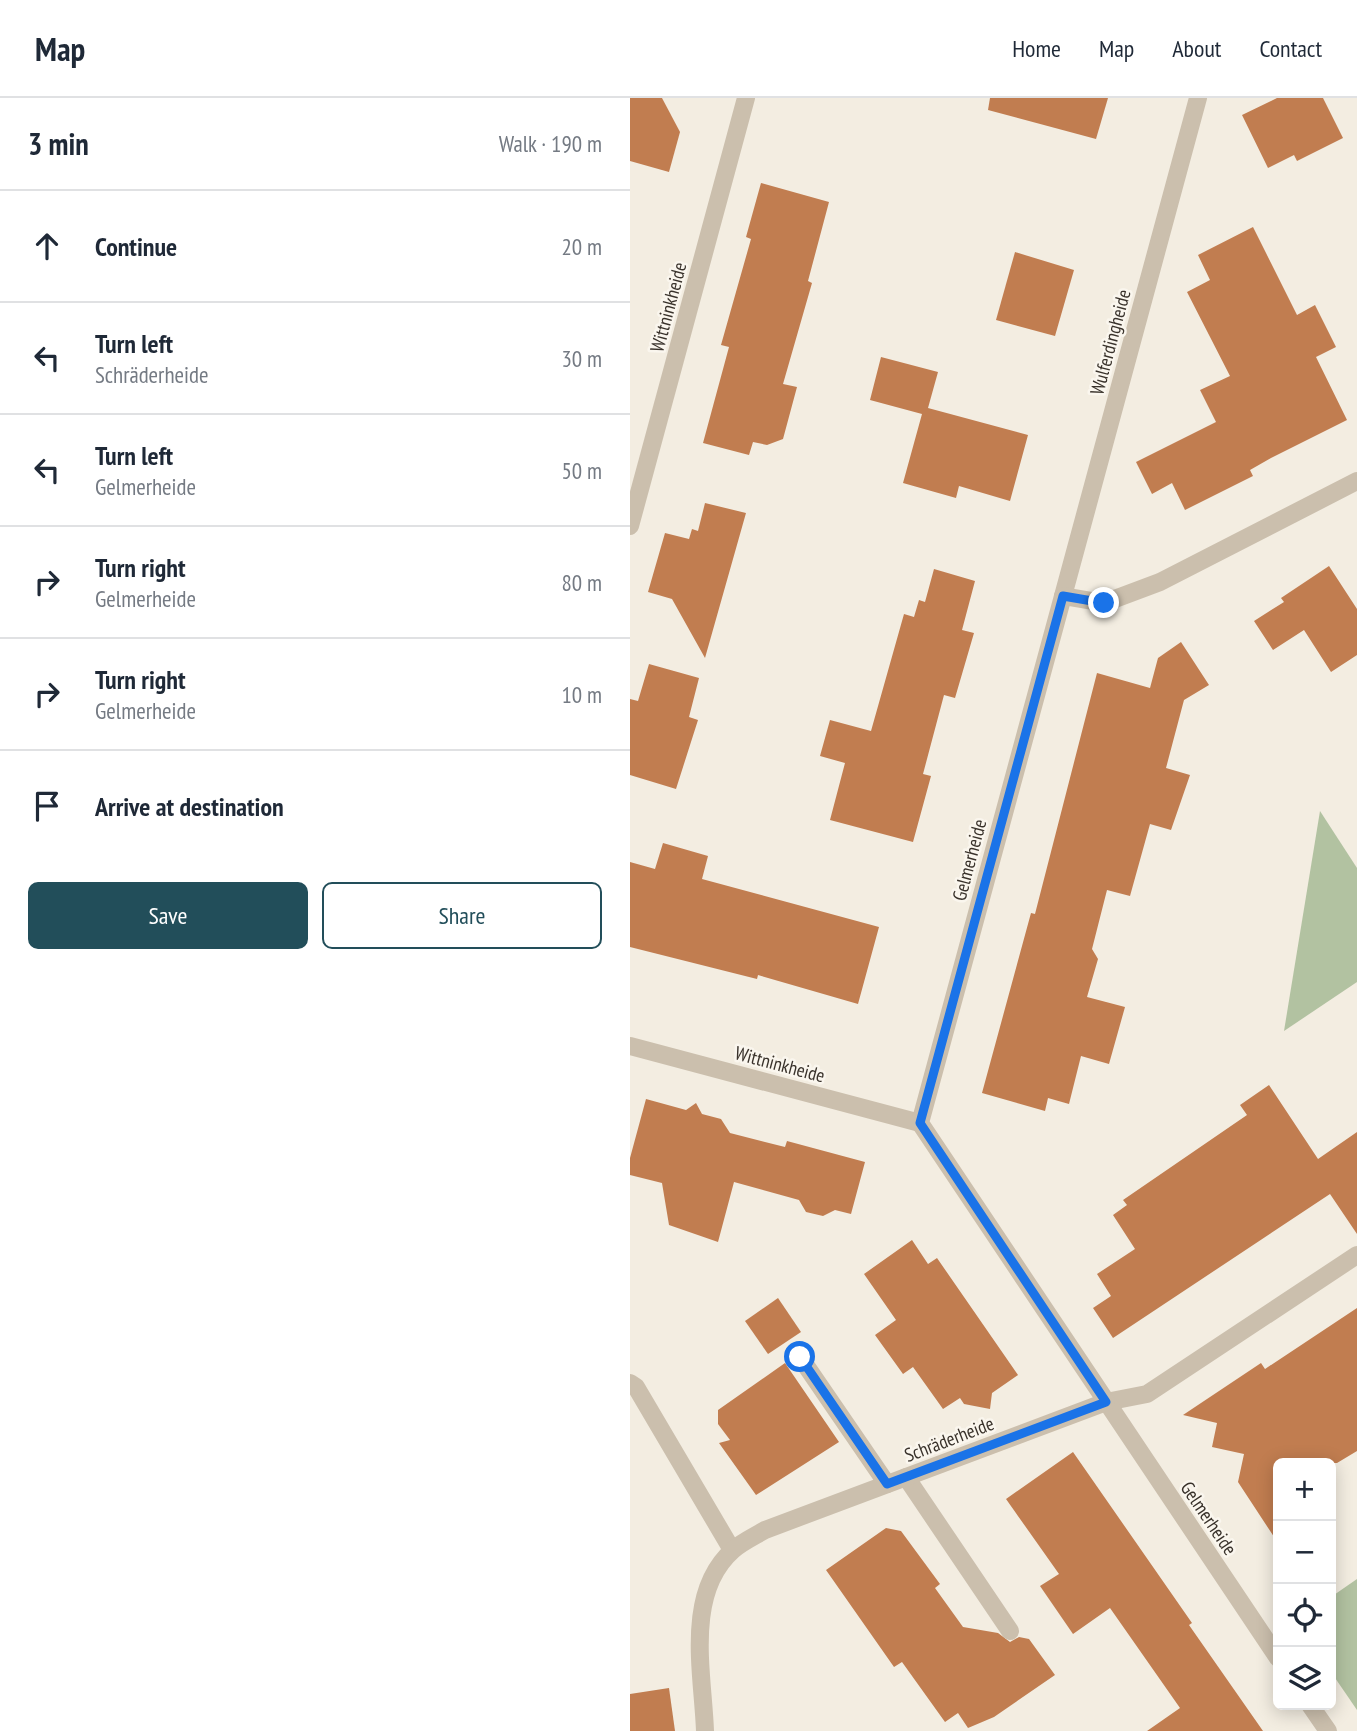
<!DOCTYPE html>
<html lang="en">
<head>
<meta charset="utf-8">
<style>
  body { margin:0; font-family:"PT Sans Narrow",sans-serif; background:#f6f6f7; color:#1f2937 }
  .controls { position:absolute; right:21px; bottom:21px; display:grid; overflow:hidden; border-radius:10px; box-shadow:0 4px 18px #0003 }
  .controls button { width:63px; height:63px; display:grid; place-items:center; padding:0; border:0; border-bottom:2px solid #e0e1e3; background:#fff; color:#1f2937; font:35px sans-serif }
  .stop { position:absolute; width:21px; height:21px; margin:-16px; border:5px solid #1a73e8; border-radius:50%; background:#fff }
  .stop.end { background:#1a73e8; border-color:#fff; box-shadow:0 2px 7px #0008 }
  .list { margin:0; padding:0; list-style:none }
  h2 { display:flex; justify-content:space-between; align-items:center; height:91px; margin:0; padding:0 28px; font-size:30px }
  h2 small { font-size:23px; font-weight:400; color:#747a83 }
  .list li { display:grid; grid-template-columns:46px 1fr auto; gap:21px; align-items:center; box-sizing:border-box; height:112px; padding:0 28px; border-top:2px solid #e0e1e3 }
  .list b { display:block; font-size:26px; white-space:nowrap }
  .list p { margin:0; font-size:23px; white-space:nowrap; color:#747a83 }
  .list em { font-size:23px; font-style:normal; color:#747a83 }
  .actions { display:flex; gap:14px; padding:21px 28px }
  .actions a { flex:1; padding:16px 0; border:2px solid #224e5a; border-radius:10px; text-align:center; font-size:24px; color:#224e5a }
  .actions .main { background:#224e5a; color:#fff }
  .icon { flex:none; width:38px; height:38px; fill:none; stroke:currentColor; stroke-width:2; stroke-linecap:round; stroke-linejoin:round }
  .map { position:relative; flex:none; width:727px; height:1633px; overflow:hidden }
  header { display:flex; align-items:center; gap:42px; box-sizing:border-box; height:98px; padding:0 35px; background:#fff; border-bottom:2px solid #e0e1e3 }
  header strong { font-size:33px }
  nav { display:flex; gap:38px; margin-inline-start:auto; font-size:24px }
  main { display:flex }
  aside { flex:1; background:#fff }
  .map>svg:first-child { display:block }
</style>
</head>
<body>
<header>
<strong>Map</strong>
<nav><a>Home</a><a>Map</a><a>About</a><a>Contact</a></nav>
</header>
<main>
<aside>
<h2>3 min<small>Walk · 190 m</small></h2>
<ul class="list">
<li><svg class="icon" aria-label="ahead" viewBox="0 0 24 24"><path d="M12 20V5M6 11l6-6 6 6"/></svg><div><b>Continue</b></div><em>20 m</em></li>
<li><svg class="icon" aria-label="left" viewBox="0 0 24 24"><path d="M17 20v-9H6M10 6l-5 5 5 5"/></svg><div><b>Turn left</b><p>Schräderheide</p></div><em>30 m</em></li>
<li><svg class="icon" aria-label="left" viewBox="0 0 24 24"><path d="M17 20v-9H6M10 6l-5 5 5 5"/></svg><div><b>Turn left</b><p>Gelmerheide</p></div><em>50 m</em></li>
<li><svg class="icon" aria-label="right" viewBox="0 0 24 24"><path d="M7 20v-9h11M14 6l5 5-5 5"/></svg><div><b>Turn right</b><p>Gelmerheide</p></div><em>80 m</em></li>
<li><svg class="icon" aria-label="right" viewBox="0 0 24 24"><path d="M7 20v-9h11M14 6l5 5-5 5"/></svg><div><b>Turn right</b><p>Gelmerheide</p></div><em>10 m</em></li>
<li><svg class="icon" aria-label="arrive" viewBox="0 0 24 24"><path d="M6 21V4h12l-3 4 3 4H6"/></svg><div><b>Arrive at destination</b></div></li>
</ul>
<div class="actions"><a class="main">Save</a><a>Share</a></div>
</aside>
<div class="map">
<svg width="727" height="1633" viewBox="0 0 727 1633">
  <rect width="100%" height="100%" fill="#f3ede1"/>
  <g fill="#b2c2a1">
    <path d="M 690,713 L 727,770 L 727,884 L 654,933 Z"/>
    <path d="M 727,1481 L 727,1612 L 701,1574 L 701,1499 Z"/>
  </g>
  <g fill="#c17d50">
    <path d="M 0,0 L 32,0 L 50,34 L 39,74 L 0,63 Z"/>
    <path d="M 360,0 L 478,0 L 466,41 L 358,12 Z"/>
    <path d="M 647,0 L 693,0 L 713,40 L 667,63 L 664,57 L 638,70 L 612,17 Z"/>
    <path d="M 131,85 L 199,104 L 178,183 L 182,185 L 153,286 L 167,289 L 153,341 L 137,347 L 123,344 L 119,357 L 73,345 L 99,249 L 91,247 L 121,141 L 116,139 Z"/>
    <path d="M 623,129 L 667,217 L 685,207 L 706,249 L 686,259 L 717,322 L 641,360 L 620,372 L 623,378 L 555,412 L 542,385 L 522,396 L 506,364 L 586,324 L 570,292 L 600,278 L 557,194 L 580,182 L 568,157 Z"/>
    <path d="M 385,154 L 444,172 L 425,238 L 366,222 Z"/>
    <path d="M 251,259 L 308,274 L 298,310 L 398,337 L 380,403 L 329,388 L 326,400 L 273,385 L 292,316 L 240,302 Z"/>
    <path d="M 75,405 L 116,415 L 75,560 L 42,501 L 18,494 L 35,435 L 59,441 L 62,431 L 68,433 Z"/>
    <path d="M 699,468 L 727,511 L 727,557 L 701,574 L 674,532 L 643,552 L 624,523 L 654,504 L 651,500 Z"/>
    <path d="M 304,471 L 345,483 L 332,532 L 344,535 L 325,600 L 314,597 L 293,676 L 301,678 L 283,744 L 200,722 L 215,665 L 190,658 L 200,622 L 241,633 L 274,516 L 284,519 L 289,502 L 295,504 Z"/>
    <path d="M 551,544 L 579,587 L 554,602 L 536,670 L 560,677 L 541,732 L 520,726 L 500,798 L 477,792 L 462,851 L 468,861 L 457,899 L 495,909 L 479,966 L 451,958 L 439,1006 L 418,1000 L 415,1013 L 352,995 L 401,815 L 405,816 L 467,575 L 520,590 L 528,560 Z"/>
    <path d="M 19,566 L 69,580 L 59,619 L 68,622 L 46,691 L 0,677 L 0,601 L 8,603 Z"/>
    <path d="M 33,745 L 78,758 L 72,781 L 249,829 L 228,906 L 128,877 L 127,881 L 0,849 L 0,764 L 25,771 Z"/>
    <path d="M 639,987 L 688,1061 L 727,1034 L 727,1136 L 700,1096 L 483,1240 L 463,1210 L 481,1198 L 467,1176 L 505,1151 L 483,1117 L 497,1107 L 493,1102 L 617,1017 L 610,1007 Z"/>
    <path d="M 16,1001 L 56,1012 L 66,1005 L 72,1016 L 91,1021 L 100,1035 L 155,1049 L 157,1043 L 235,1064 L 221,1116 L 205,1112 L 193,1118 L 176,1114 L 169,1102 L 104,1084 L 88,1144 L 39,1127 L 32,1085 L 0,1077 L 0,1060 Z"/>
    <path d="M 282,1142 L 298,1166 L 307,1160 L 388,1277 L 362,1295 L 360,1311 L 334,1306 L 330,1300 L 313,1311 L 283,1269 L 273,1276 L 245,1237 L 266,1222 L 234,1176 Z"/>
    <path d="M 148,1200 L 171,1234 L 138,1256 L 115,1223 Z"/>
    <path d="M 727,1210 L 727,1353 L 707,1365 L 648,1365 L 648,1445 L 608,1384 L 614,1356 L 582,1349 L 587,1325 L 553,1317 L 631,1265 L 635,1271 Z"/>
    <path d="M 155,1265 L 209,1344 L 126,1397 L 89,1345 L 100,1342 L 88,1326 L 88,1312 Z"/>
    <path d="M 443,1354 L 562,1525 L 559,1527 L 633,1633 L 517,1633 L 550,1610 L 480,1510 L 443,1536 L 410,1488 L 429,1476 L 376,1401 Z"/>
    <path d="M 256,1430 L 271,1433 L 310,1486 L 305,1490 L 333,1529 L 368,1535 L 380,1544 L 389,1539 L 399,1541 L 425,1577 L 364,1619 L 338,1630 L 328,1615 L 315,1624 L 272,1564 L 264,1569 L 196,1472 Z"/>
    <path d="M 39,1590 L 45,1633 L 0,1633 L 0,1596 Z"/>
  </g>
  <g fill="none" stroke-linecap="round" stroke-linejoin="round">
    <g stroke="#cbbfad" stroke-width="18">
      <path d="M 170,1259 L 257,1386"/>
      <path d="M 0,1285 L 6,1289 L 102,1452"/>
      <path d="M 476,1304 L 517,1296 L 727,1157"/>
      <path d="M 276,1379 L 380,1533"/>
    </g>
    <g stroke="#cbbfad" stroke-width="18">
      <path d="M 0,428 L 116,0"/>
      <path d="M 433,498 L 568,0"/>
      <path d="M 0,948 L 290,1025"/>
      <path d="M 648,1560 L 290,1025 L 433,498 L 474,505 L 530,484 L 727,383"/>
      <path d="M 680,1607 L 698,1633"/>
      <path d="M 75,1633 C 73,1576 54,1495 103,1452 C 112,1444 125,1438 135,1432 L 476,1304"/>
    </g>
  </g>
  <g fill="none" stroke-linecap="round" stroke-linejoin="round">
    <path stroke="#1a73e8" stroke-width="9" d="M 170,1259 L 257,1386 L 476,1304 L 290,1025 L 433,498 L 474,505"/>
  </g>
  <g text-anchor="middle" stroke-width="5" stroke-linejoin="round" paint-order="stroke">
    <g font-size="19" fill="#39322b" stroke="#faf6ee">
      <text transform="translate(38 209) rotate(-75)" y="7">Wittninkheide</text>
      <text transform="translate(480 244) rotate(-75)" y="7">Wulferdingheide</text>
      <text transform="translate(339 762) rotate(-75)" y="7">Gelmerheide</text>
      <text transform="translate(150 966) rotate(15)" y="7">Wittninkheide</text>
      <text transform="translate(319 1341) rotate(-21)" y="7">Schräderheide</text>
      <text transform="translate(579 1420) rotate(56)" y="7">Gelmerheide</text>
    </g>
  </g>
</svg>
<div class="controls">
<button>+</button>
<button>−</button>
<button><svg class="icon" aria-label="locate" viewBox="0 0 24 24"><circle cx="12" cy="12" r="6"/><path d="M12 2v4M12 18v4M2 12h4M18 12h4"/></svg></button>
<button><svg class="icon" aria-label="layers" viewBox="0 0 24 24"><path d="M12 4l9 5-9 5-9-5zM3 14l9 5 9-5"/></svg></button>
</div>
<div class="stop" style="left:170px;top:1259px"></div>
<div class="stop end" style="left:474px;top:505px"></div>
</div>
</main>
</body>
</html>
